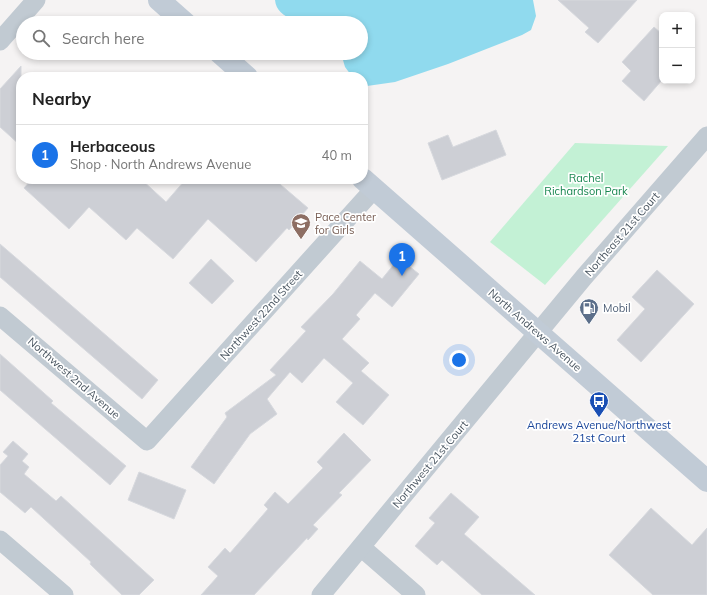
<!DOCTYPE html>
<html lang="en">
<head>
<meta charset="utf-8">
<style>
  body { margin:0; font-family:Mulish,sans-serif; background:#f2f2f2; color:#222 }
  .controls { position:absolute; right:12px; top:12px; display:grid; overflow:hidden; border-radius:8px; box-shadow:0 2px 6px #0003 }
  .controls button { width:36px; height:36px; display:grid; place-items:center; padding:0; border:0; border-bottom:1px solid #e0e0e0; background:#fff; color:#222; font:20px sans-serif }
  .you { position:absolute; left:459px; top:360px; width:14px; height:14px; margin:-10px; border:3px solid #fff; border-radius:50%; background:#1a73e8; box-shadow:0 0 0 6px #1a73e833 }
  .badge { display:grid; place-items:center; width:26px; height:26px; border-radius:50%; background:#1a73e8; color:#fff; font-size:13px; font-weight:700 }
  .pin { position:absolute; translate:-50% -33px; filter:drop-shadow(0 1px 2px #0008) }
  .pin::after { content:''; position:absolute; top:21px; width:14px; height:12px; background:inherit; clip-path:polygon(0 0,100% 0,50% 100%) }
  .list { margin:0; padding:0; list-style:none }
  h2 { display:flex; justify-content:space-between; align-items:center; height:52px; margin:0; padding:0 16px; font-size:17px }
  h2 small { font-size:13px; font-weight:400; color:#767676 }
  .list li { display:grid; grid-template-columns:26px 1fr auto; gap:12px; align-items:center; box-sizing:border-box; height:60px; padding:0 16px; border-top:1px solid #e0e0e0 }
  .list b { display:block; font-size:15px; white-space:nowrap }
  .list p { margin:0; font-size:13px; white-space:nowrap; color:#767676 }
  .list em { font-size:13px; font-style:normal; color:#767676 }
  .icon { flex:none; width:22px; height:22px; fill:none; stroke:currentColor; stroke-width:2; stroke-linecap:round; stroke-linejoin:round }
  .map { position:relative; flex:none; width:707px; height:595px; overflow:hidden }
  .search { position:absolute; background:#fff; box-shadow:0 2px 6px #0003; left:16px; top:16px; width:352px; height:44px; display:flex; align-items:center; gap:10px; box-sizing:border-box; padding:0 14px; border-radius:22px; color:#767676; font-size:15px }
  .panel { position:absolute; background:#fff; box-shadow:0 2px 6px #0003; left:16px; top:72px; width:352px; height:112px; border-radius:16px }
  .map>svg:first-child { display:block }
</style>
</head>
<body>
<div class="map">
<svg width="707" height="595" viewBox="0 0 707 595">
  <rect width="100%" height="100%" fill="#f5f3f3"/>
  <path fill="#c3f1d5" d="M 575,143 L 668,146 L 545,285 L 490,242 Z"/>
  <path fill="#90daee" d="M 275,0 L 533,0 L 536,16 L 531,30 L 522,35 L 448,64 L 395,82 L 367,86 L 363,84 L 363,77 L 351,75 L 345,67 L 341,53 L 361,53 L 361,23 C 339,23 278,31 275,0 Z"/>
  <g fill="#cdcfd5" stroke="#d7d9de">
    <path d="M 558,0 L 637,0 L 598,43 L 585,32 L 589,28 Z"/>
    <path d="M 654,27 L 662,34 L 662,80 L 644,101 L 622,81 L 631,71 L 622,62 Z"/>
    <path d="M 21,66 L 21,146 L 0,127 L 0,89 Z"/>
    <path d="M 496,130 L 506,155 L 442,180 L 428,143 L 448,135 L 453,147 Z"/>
    <path d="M 32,179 L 141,179 L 166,202 L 186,179 L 274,179 L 308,208 L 289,230 L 287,228 L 256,262 L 208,219 L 173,259 L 137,228 L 126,240 L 89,207 L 69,229 L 24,188 Z"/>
    <path d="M 0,244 L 158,380 L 142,399 L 0,277 Z"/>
    <path d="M 399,258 L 419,274 L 392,307 L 375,293 L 356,315 L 360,319 L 342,339 L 369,363 L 361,371 L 389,395 L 363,425 L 336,402 L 353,383 L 324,358 L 302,383 L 290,372 L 267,399 L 277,414 L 250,434 L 214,484 L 191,467 L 227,417 L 225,413 L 276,375 L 270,370 L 306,331 L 301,327 L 333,294 L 360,261 L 382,279 Z"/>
    <path d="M 211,259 L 234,281 L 212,304 L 189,283 Z"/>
    <path d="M 657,270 L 694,304 L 641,362 L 617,340 L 645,309 L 632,297 Z"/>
    <path d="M 0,354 L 53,401 L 51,403 L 126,466 L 110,485 L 0,390 Z"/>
    <path d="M 344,433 L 371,460 L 339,493 L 342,495 L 313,525 L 318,529 L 308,540 L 307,538 L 254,595 L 201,595 L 218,576 L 208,567 L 225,548 L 230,553 L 268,509 L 264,505 L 275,492 L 288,504 L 323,468 L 317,462 Z"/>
    <path d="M 13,441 L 28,454 L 22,461 L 29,467 L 24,474 L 56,501 L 61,496 L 154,580 L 139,595 L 122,595 L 90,564 L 91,562 L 31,507 L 25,513 L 0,492 L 0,465 L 8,456 L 3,452 Z"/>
    <path d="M 139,472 L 186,490 L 174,519 L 128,500 Z"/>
    <path d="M 451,493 L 479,517 L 464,534 L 535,595 L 482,595 L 442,560 L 437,565 L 415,546 L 435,523 L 429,518 Z"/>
    <path d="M 651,508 L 692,545 L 707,528 L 707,595 L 653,595 L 609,555 Z"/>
  </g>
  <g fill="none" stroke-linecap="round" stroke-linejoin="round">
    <g stroke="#c1cad2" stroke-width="19">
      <path d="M 0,41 L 36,0"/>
      <path d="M 0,316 L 147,441 L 374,189"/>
      <path d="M 0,540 L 64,595"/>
      <path d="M 361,547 L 416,595"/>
      <path d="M 321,595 L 584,277 L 707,136"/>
    </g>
    <g stroke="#c1cbd6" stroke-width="22">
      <path d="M 159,0 L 185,23"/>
      <path d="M 220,53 L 247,77"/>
      <path d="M 363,179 L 707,481"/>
    </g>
  </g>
  <defs>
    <symbol id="school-pin" viewBox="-11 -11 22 30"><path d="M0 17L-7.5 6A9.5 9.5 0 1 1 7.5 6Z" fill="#8d6e63" stroke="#fff"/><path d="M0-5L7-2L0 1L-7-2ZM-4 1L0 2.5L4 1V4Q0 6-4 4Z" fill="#fff"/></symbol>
    <symbol id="fuel-pin" viewBox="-11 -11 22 30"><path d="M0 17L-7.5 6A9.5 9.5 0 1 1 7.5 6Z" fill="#5c6f8a" stroke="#fff"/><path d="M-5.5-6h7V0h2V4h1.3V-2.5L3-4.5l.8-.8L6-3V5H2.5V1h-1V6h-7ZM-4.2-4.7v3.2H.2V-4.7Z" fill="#fff"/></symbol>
    <symbol id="bus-pin" viewBox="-11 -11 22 30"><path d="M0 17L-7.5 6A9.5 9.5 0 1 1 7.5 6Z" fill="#1a4fb4" stroke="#fff"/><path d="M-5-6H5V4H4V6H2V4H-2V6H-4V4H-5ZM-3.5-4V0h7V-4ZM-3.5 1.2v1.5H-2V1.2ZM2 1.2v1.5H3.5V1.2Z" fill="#fff"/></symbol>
  </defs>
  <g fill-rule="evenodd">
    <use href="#school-pin" x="290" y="212" width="22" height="30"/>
    <use href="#fuel-pin" x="578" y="297" width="22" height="30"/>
    <use href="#bus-pin" x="588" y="390" width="22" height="30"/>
  </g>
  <g text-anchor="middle" stroke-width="3.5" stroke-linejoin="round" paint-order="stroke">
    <g font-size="11" fill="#17864f" stroke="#fff">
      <text x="586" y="182">Rachel<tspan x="586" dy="13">Richardson Park</tspan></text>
    </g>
    <g font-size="11" fill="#785e54" stroke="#fff" text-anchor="start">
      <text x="315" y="221">Pace Center<tspan x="315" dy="13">for Girls</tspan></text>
    </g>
    <g font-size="11" fill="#4a5661" stroke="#fff">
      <text transform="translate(622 234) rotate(-49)" y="4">Northeast 21st Court</text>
      <text transform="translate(261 315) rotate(-48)" y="4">Northwest 22nd Street</text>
      <text transform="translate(535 330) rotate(41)" y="4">North Andrews Avenue</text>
      <text transform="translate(74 378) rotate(41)" y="4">Northwest 2nd Avenue</text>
      <text transform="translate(430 464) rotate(-50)" y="4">Northwest 21st Court</text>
    </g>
    <g font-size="11" fill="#4e5e75" stroke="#fff" text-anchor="start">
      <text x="603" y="312">Mobil</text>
    </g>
    <g font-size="11" fill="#164399" stroke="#fff">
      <text x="599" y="429">Andrews Avenue/Northwest<tspan x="599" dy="13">21st Court</tspan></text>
    </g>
  </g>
</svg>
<div class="controls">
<button>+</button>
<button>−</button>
</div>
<div class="you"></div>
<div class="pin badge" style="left:402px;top:276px">1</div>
<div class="search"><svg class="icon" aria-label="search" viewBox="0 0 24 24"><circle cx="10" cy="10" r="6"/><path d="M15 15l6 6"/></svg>Search here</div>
<section class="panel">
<h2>Nearby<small></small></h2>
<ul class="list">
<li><span class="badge">1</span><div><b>Herbaceous</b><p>Shop · North Andrews Avenue</p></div><em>40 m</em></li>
</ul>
</section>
</div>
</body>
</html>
